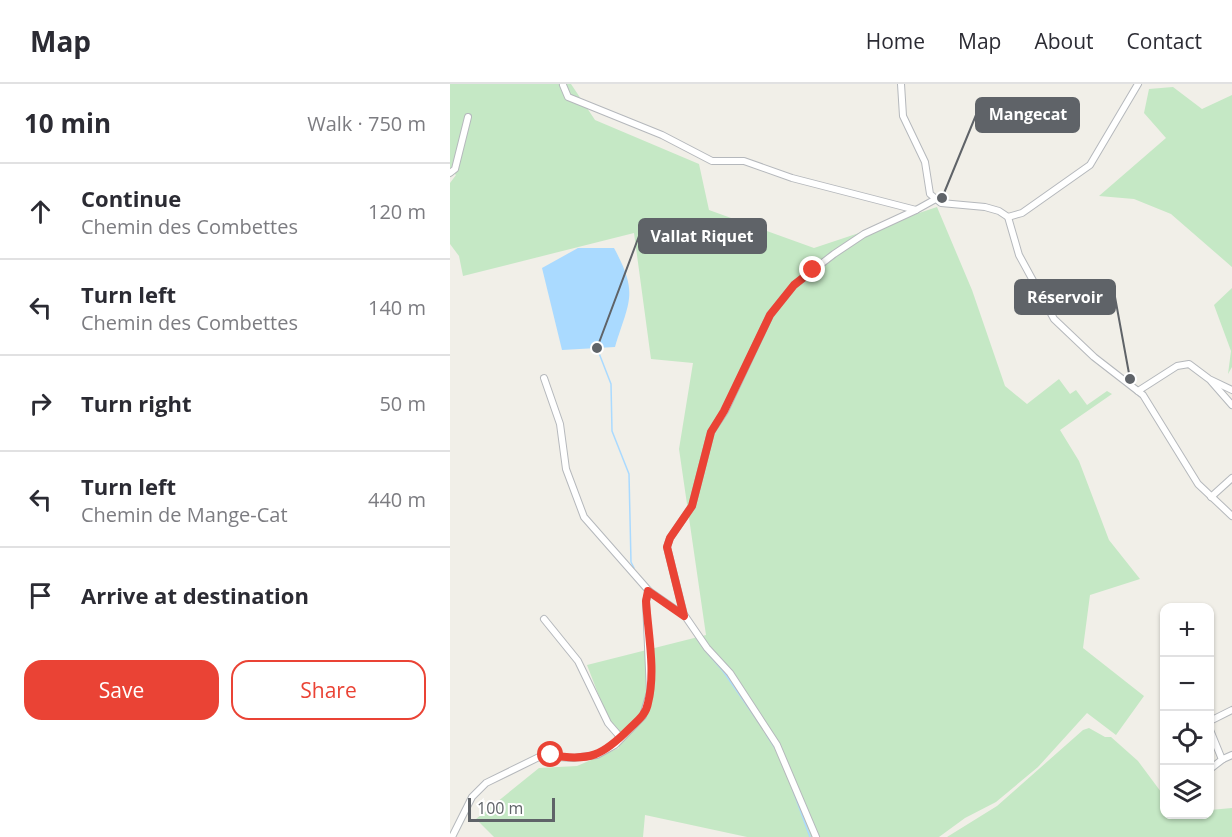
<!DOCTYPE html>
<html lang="en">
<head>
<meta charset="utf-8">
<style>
  body { margin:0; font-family:"Open Sans",sans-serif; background:#f2f2f3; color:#2b2b33 }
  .controls { position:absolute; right:18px; bottom:18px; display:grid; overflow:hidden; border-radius:12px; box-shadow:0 2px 4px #0004 }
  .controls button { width:54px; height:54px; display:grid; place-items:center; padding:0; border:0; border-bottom:2px solid #e1e1e2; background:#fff; color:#2b2b33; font:30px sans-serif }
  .scale { position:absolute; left:18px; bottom:15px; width:87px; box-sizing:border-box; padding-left:6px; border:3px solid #5f6368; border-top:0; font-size:16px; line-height:21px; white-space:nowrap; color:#5f6368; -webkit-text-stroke:4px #fff; paint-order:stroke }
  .stop { position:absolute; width:18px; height:18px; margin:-14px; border:4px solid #ea4335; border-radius:50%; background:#fff }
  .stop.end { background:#ea4335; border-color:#fff; box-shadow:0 2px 6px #0008 }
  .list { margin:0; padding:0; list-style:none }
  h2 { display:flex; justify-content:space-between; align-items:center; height:78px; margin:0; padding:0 24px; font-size:26px }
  h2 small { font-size:20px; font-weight:400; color:#7c7c81 }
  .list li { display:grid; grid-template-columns:39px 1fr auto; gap:18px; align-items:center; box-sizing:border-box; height:96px; padding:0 24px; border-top:2px solid #e1e1e2 }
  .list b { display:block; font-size:22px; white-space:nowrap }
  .list p { margin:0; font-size:20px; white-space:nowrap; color:#7c7c81 }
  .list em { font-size:20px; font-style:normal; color:#7c7c81 }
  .actions { display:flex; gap:12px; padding:18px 24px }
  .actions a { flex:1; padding:14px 0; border:2px solid #ea4335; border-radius:18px; text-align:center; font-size:21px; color:#ea4335 }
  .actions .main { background:#ea4335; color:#fff }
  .icon { flex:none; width:33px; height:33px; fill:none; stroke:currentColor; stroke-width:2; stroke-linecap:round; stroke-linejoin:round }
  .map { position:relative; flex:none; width:782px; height:753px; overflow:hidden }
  header { display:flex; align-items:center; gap:36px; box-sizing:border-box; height:84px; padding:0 30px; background:#fff; border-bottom:2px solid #e1e1e2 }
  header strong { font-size:28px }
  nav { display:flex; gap:33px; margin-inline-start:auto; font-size:21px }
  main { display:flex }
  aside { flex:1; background:#fff }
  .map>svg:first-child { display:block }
</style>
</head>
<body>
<header>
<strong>Map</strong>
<nav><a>Home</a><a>Map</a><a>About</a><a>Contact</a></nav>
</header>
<main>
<aside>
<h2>10 min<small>Walk · 750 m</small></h2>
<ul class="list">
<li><svg class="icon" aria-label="ahead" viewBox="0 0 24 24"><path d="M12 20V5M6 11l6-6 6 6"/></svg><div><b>Continue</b><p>Chemin des Combettes</p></div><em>120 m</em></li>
<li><svg class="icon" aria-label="left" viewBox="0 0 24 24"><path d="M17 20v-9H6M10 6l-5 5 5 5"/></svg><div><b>Turn left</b><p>Chemin des Combettes</p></div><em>140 m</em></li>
<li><svg class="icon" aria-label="right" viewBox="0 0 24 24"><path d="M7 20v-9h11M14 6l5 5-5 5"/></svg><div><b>Turn right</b></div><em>50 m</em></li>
<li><svg class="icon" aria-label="left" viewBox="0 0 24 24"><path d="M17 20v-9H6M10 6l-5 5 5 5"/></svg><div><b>Turn left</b><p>Chemin de Mange-Cat</p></div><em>440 m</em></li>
<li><svg class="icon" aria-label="arrive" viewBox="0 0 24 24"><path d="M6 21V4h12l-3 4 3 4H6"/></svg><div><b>Arrive at destination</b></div></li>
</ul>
<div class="actions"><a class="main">Save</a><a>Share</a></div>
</aside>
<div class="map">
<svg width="782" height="753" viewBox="0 0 782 753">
  <rect width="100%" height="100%" fill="#f1efe8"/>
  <g fill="#c5e8c5">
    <path d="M 0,0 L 121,0 L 145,36 L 249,80 L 259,126 L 364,164 L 487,123 L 522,206 L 555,302 L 577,320 L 609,295 L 620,310 L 626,306 L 637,321 L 657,307 L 662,310 L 610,346 L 629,377 L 659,456 L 690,495 L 640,511 L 633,564 L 694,612 L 666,651 L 637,629 L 588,683 L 546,718 L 515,734 L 489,753 L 297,753 L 195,731 L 193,753 L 44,753 L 26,735 L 89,684 L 127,682 L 169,664 L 137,581 L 256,551 L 229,365 L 243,279 L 201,275 L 184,149 L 13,192 L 9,172 L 0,160 L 0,99 L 6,91 L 0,86 Z"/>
    <path d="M 723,3 L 752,25 L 782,11 L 782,183 L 721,130 L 684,115 L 649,112 L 716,54 L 694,29 L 699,5 Z"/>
    <path d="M 782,204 L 782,283 L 778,290 L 781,267 L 764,221 Z"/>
    <path d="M 639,644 L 655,653 L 661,653 L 688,677 L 714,712 L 714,730 L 760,730 L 760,726 L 782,724 L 782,753 L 497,753 L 547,722 L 633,646 Z"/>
  </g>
  <path fill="#aadaff" d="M 128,164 L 164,164 C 189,210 179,217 165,263 L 112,266 L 92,184 Z"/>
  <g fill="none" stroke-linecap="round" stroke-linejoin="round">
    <g stroke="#aadaff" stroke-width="1.5">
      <path d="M 147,264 L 161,300 L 162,347 L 179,390 L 181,478 L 184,484"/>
      <path d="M 203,513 L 211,519"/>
      <path d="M 246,553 L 252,562"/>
      <path d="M 254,565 L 273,587 L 314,646"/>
      <path d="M 316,650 L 325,664"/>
      <path d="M 341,701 L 360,753"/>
    </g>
    <defs>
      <g id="minor">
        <path d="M 451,0 L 453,32 L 475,78 L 480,110 L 491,119 L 535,123 L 549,127 L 558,133 L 569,171 L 604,235 L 644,273 L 693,311 L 748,400 L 782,432"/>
        <path d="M 113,1 L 118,13 L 212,51 L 262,77 L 294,77 L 342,94 L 466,126 L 484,116"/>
        <path d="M 0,89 L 5,85 L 18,33"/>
        <path d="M 558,133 L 572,129 L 640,81 L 688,0"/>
        <path d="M 94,294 L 110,340 L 116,385 L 134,433 L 199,507 L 235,532 L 257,564 L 280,589 L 327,661 L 366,753"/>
        <path d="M 761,297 L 782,321"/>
        <path d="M 688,307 L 727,282 L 739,280 L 759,295 L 782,306"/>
        <path d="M 761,413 L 782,394"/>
        <path d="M 234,531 L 217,463 L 220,454 L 242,422 L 261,348 L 275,327 L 320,231 L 344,201 L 384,170 L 414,150 L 466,126"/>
        <path d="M 94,535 L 128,577 L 158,639 L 171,654"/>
        <path d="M 760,637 L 782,626"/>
        <path d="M 760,646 L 771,673 L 773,675 L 782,671"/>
        <path d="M 760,685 L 773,675"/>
        <path d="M 2,753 L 22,713 L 36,699 L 91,672 L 123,674 L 147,671 L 165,661 L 193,632 L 200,608 L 196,517 L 199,507"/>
      </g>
    </defs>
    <use href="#minor" stroke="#b5b8bc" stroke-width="8"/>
    <use href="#minor" stroke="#fff" stroke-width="6"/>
  </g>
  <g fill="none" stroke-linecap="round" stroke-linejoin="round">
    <path stroke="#ea4335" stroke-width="8" d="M 101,671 C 140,678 153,671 179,645 C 187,637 196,631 198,619 C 206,588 198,549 196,517 L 198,507 L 234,532 L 217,463 L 220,454 L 242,422 L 261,348 L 274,327 L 320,231 L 344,201 L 363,186"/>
  </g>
  <path fill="none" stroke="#5f6368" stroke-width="2" d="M492 114L526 31M147 264L189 152M680 295L665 213"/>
  <g fill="#5f6368" stroke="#fff" stroke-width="2">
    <circle cx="492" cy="114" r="6"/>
    <circle cx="147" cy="264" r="6"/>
    <circle cx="680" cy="295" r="6"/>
  </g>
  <g fill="#5f6368" stroke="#5f6368" stroke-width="2">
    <rect x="526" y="14" width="103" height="34" rx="6"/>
    <rect x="189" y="135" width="127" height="34" rx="6"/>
    <rect x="565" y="196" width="100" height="34" rx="6"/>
  </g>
  <g font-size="16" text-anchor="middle" font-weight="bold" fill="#fff">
    <text x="578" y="36">Mangecat</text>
    <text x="252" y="158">Vallat Riquet</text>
    <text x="615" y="219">Réservoir</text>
  </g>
</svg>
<div class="controls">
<button>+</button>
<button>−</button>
<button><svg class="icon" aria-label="locate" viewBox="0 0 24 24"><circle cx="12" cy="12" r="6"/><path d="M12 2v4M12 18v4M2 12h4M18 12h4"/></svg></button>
<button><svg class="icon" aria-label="layers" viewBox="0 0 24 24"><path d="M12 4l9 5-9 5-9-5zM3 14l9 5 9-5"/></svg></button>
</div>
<div class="scale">100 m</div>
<div class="stop" style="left:101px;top:671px"></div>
<div class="stop end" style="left:363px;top:186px"></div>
</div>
</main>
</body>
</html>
